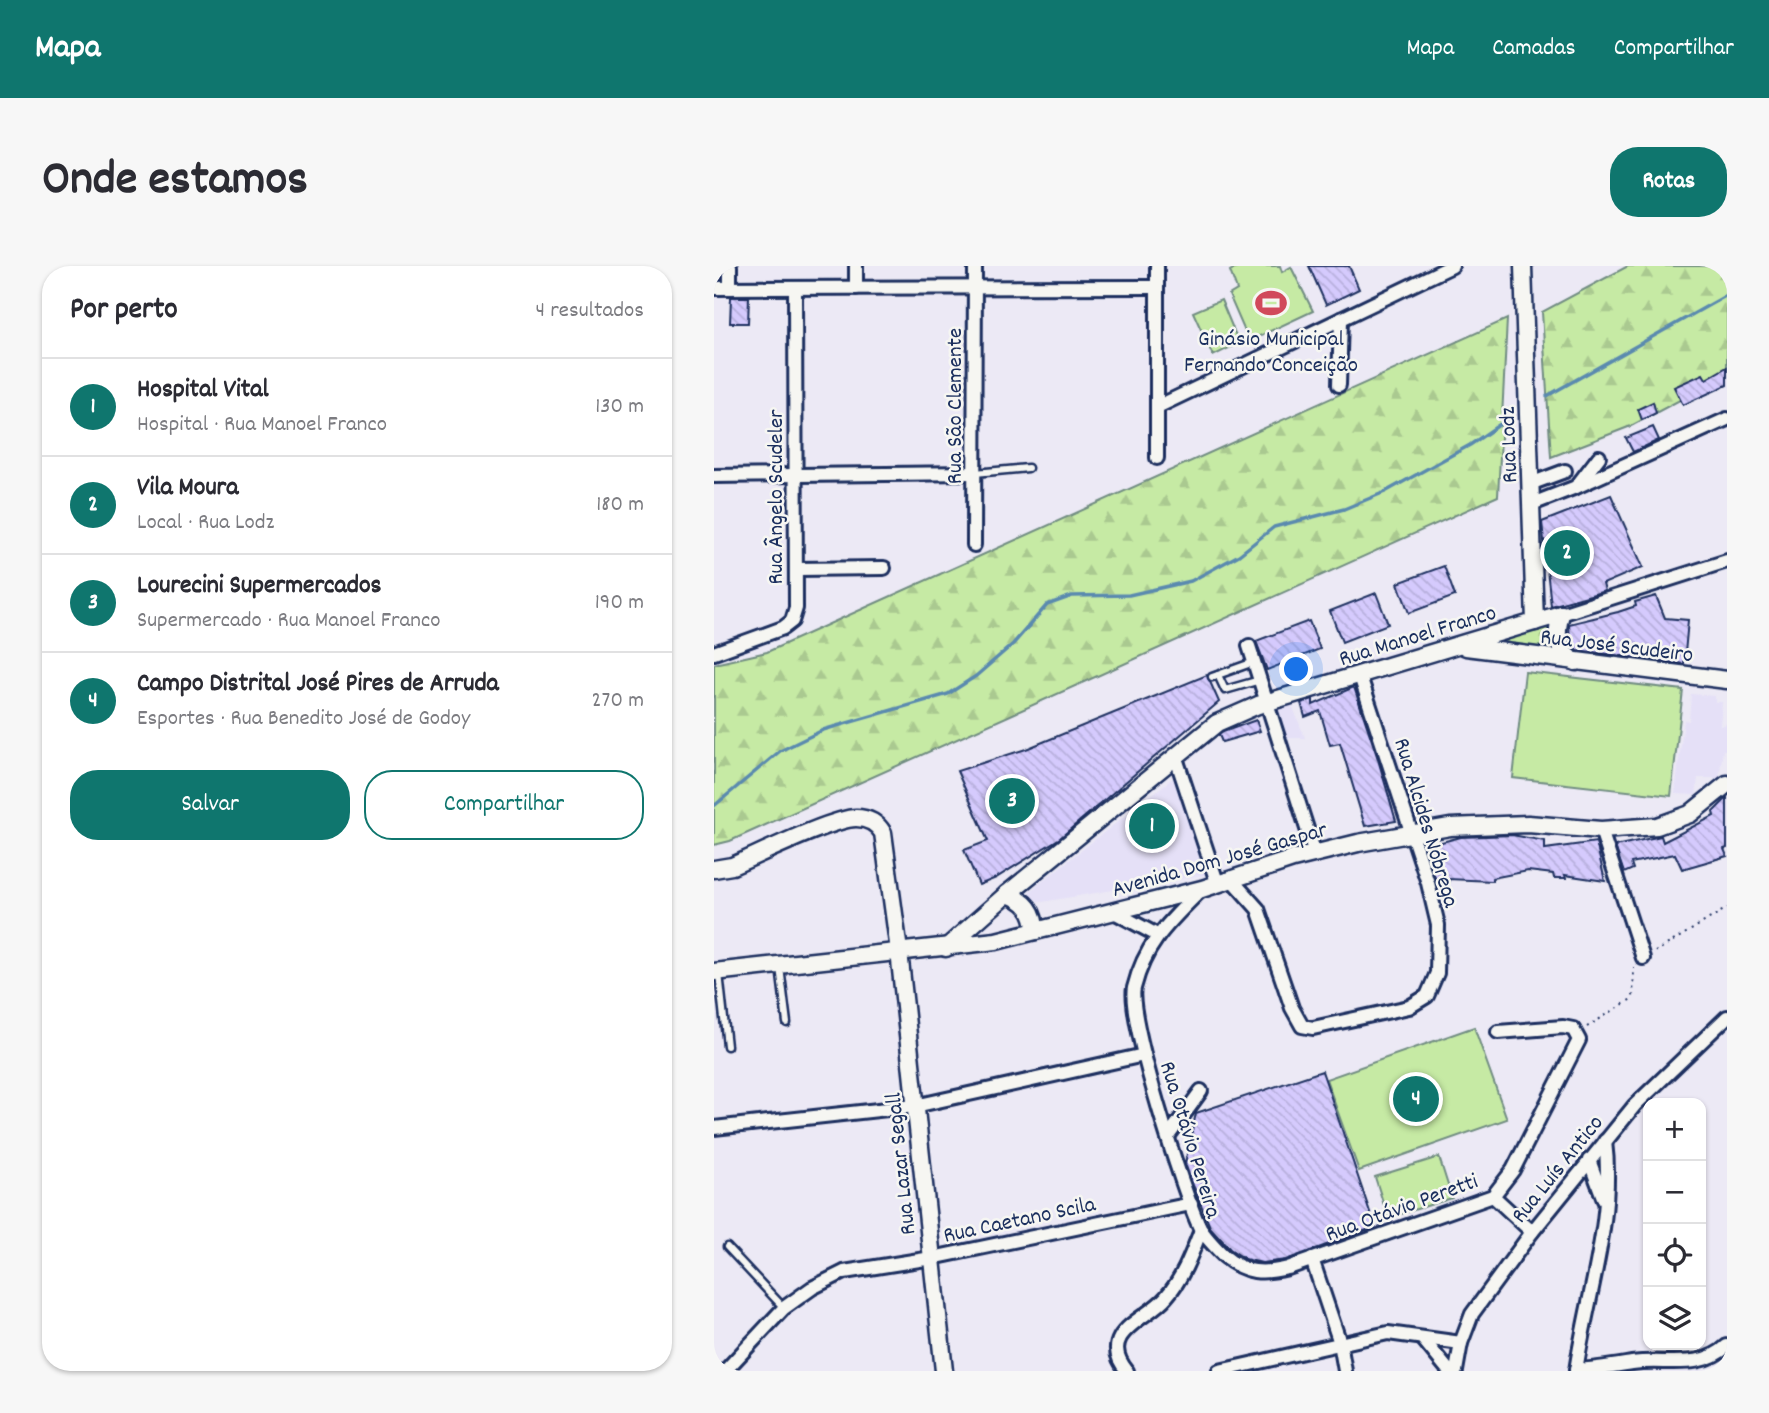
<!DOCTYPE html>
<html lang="pt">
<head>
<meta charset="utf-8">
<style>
  body { margin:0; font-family:Dekko,sans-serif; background:#f7f7f7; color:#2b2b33 }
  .controls { position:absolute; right:21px; bottom:21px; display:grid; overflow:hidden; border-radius:14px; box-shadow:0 2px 5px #0004 }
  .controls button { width:63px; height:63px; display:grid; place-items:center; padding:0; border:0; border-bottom:2px solid #e1e1e2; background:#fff; color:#2b2b33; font:35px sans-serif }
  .you { position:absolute; left:583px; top:404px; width:24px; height:24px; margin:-18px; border:5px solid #fff; border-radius:50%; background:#1a73e8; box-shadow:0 0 0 10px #1a73e833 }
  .badge { display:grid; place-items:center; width:46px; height:46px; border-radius:50%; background:#0f766e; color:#fff; font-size:23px; font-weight:700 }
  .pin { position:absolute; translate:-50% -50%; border:4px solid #fff; box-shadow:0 2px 7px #0006 }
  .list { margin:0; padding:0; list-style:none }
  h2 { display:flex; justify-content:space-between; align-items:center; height:91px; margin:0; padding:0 28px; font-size:30px }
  h2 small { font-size:23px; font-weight:400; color:#7c7c81 }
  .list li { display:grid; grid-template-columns:46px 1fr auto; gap:21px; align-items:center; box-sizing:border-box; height:98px; padding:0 28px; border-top:2px solid #e1e1e2 }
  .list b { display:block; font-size:26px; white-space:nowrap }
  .list p { margin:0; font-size:23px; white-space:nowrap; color:#7c7c81 }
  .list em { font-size:23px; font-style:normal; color:#7c7c81 }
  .actions { display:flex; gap:14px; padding:21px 28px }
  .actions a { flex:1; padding:16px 0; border:2px solid #0f766e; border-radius:28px; text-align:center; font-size:24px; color:#0f766e }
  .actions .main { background:#0f766e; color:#fff }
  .icon { flex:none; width:38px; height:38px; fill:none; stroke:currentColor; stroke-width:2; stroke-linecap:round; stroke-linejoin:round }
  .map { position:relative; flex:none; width:1013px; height:1105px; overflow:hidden; border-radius:28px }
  header { display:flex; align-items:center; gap:42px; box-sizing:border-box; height:98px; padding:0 35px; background:#0f766e; color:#fff }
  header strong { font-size:33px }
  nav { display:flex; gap:38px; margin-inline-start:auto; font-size:24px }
  .intro { display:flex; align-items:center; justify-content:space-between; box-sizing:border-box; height:168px; padding:0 42px }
  h1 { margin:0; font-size:49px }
  .button { padding:18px 32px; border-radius:28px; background:#0f766e; color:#fff; font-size:24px; font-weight:700 }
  main { display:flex; gap:42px; padding:0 42px }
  aside { flex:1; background:#fff; border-radius:28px; box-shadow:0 2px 5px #0004 }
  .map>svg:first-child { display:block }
</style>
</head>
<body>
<header>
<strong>Mapa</strong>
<nav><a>Mapa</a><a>Camadas</a><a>Compartilhar</a></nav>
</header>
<div class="intro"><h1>Onde estamos</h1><a class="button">Rotas</a></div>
<main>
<aside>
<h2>Por perto<small>4 resultados</small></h2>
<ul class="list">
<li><span class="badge">1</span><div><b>Hospital Vital</b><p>Hospital · Rua Manoel Franco</p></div><em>130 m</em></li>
<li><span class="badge">2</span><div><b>Vila Moura</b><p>Local · Rua Lodz</p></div><em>180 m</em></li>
<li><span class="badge">3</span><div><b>Lourecini Supermercados</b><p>Supermercado · Rua Manoel Franco</p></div><em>190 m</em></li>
<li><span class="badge">4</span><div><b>Campo Distrital José Pires de Arruda</b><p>Esportes · Rua Benedito José de Godoy</p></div><em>270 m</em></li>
</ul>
<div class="actions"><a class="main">Salvar</a><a>Compartilhar</a></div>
</aside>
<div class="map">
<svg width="1013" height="1105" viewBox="0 0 1013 1105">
  <defs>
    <pattern id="forest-firs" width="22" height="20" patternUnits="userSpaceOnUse" patternTransform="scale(1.75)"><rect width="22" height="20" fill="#c6eaa4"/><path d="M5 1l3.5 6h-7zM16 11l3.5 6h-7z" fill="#aac990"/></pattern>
    <pattern id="park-crowns" width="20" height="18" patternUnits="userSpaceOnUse" patternTransform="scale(1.75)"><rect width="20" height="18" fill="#c6eaa4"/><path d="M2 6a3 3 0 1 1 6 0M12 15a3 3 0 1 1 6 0" fill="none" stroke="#aac990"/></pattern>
    <pattern id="building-back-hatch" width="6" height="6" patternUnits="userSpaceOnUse" patternTransform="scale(1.75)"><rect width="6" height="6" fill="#d5cafd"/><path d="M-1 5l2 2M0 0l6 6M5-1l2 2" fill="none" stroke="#b6aedb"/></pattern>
  </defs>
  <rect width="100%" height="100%" fill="#ece9f5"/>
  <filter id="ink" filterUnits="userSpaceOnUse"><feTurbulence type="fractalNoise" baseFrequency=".0143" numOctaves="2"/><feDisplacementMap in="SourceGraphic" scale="14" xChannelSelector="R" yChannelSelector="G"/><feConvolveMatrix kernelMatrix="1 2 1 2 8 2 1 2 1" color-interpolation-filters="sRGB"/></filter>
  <g filter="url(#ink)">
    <g fill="#e5e0f7">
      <path d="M 977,428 L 1001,430 L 1001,436 L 1008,436 L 1006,460 L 1013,458 L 1013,484 L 1009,484 L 1005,512 L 984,512 L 982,529 L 961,528 L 970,454 L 975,455 Z"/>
      <path d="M 578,439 L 591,472 L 573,472 L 562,441 Z"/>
      <path d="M 459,512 L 495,608 L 328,636 L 315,632 L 316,625 Z"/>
    </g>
    <g fill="url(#forest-firs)" stroke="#708c81" stroke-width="2">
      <path d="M 914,0 L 1013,0 L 1013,109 L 917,160 L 837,191 L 828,46 Z"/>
      <path d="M 793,53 L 784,230 L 16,575 L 0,579 L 0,398 L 53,386 Z"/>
    </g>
    <path fill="url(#park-crowns)" stroke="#708c81" stroke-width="2" d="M 838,355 L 844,390 L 771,379 Z"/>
    <g fill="#c6eaa4" stroke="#708c81" stroke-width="2">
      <path d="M 525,0 L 566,0 L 568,6 L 577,1 L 599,45 L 535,75 L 515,29 L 523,24 L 516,5 Z"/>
      <path d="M 507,34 L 525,77 L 499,90 L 479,46 Z"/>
      <path d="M 811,406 L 969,424 L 957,530 L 799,512 Z"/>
      <path d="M 760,761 L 793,853 L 645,905 L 612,813 Z"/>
      <path d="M 725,891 L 738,932 L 674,952 L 661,911 Z"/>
    </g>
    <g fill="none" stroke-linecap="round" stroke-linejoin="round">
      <g stroke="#5a8aaf" stroke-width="3.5">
        <path d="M 833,130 L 1013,29"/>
        <path d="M 0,540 L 66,485 L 109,464 L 234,428 L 262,410 L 299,378 L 333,339 L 358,330 L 415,329 L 477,315 L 525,289 L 560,261 L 630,243 L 671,226 L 756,179 L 795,152"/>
      </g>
    </g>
    <g fill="url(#building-back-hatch)" stroke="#1b2f5e" stroke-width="2">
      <path d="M 595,0 L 635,0 L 645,23 L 612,39 Z"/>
      <path d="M 17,31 L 35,31 L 34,57 L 16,57 Z"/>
      <path d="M 1013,101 L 1013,119 L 969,139 L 960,121 L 989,108 L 992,113 Z"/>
      <path d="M 939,136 L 942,147 L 928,154 L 924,143 Z"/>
      <path d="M 939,161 L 945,174 L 919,186 L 912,172 Z"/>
      <path d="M 897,229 L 929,301 L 889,318 L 891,325 L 837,340 L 828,256 Z"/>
      <path d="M 730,300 L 741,330 L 695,347 L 684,317 Z"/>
      <path d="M 662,327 L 674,358 L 628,376 L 616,345 Z"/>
      <path d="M 942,330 L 951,352 L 974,354 L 970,398 L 863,384 L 856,377 L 855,358 L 904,346 L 922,340 L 921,336 Z"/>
      <path d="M 595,355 L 606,383 L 553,404 L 542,375 Z"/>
      <path d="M 493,409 L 505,436 L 346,572 L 282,612 L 265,619 L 250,584 L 274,575 L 243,505 L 312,483 Z"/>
      <path d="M 640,421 L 663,490 L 682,555 L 651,560 L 626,477 L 616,479 L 606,445 L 591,451 L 587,437 L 599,433 L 599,439 Z"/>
      <path d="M 542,454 L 546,465 L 508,476 L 505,469 L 509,466 Z"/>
      <path d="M 1013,532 L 1013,582 L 1010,583 L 1013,590 L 968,603 L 961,588 L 917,597 L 919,603 L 910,607 L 901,580 L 947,570 L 949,576 L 1000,550 L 999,546 Z"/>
      <path d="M 798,569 L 831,575 L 831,583 L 882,576 L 891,615 L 851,609 L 852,612 L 840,612 L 839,608 L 814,605 L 778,612 L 778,615 L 734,613 L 735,616 L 723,619 L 712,580 L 747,571 Z"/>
      <path d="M 608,805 L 661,961 L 572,994 L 548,997 L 531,993 L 516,983 L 496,961 L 476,912 L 471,897 L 482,847 Z"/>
    </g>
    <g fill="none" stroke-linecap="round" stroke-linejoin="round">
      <defs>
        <g id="lane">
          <path d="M 261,207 L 314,202"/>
          <path d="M 504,409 L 511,424 L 546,414"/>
          <path d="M 498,411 L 540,396"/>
          <path d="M 66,701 L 73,757"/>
          <path d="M 5,707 L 13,780"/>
          <path d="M 13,981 L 70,1042"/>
        </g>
        <g id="street">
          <path d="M 16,0 L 16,22"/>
          <path d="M 142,0 L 142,22"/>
          <path d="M 443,0 L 443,192"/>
          <path d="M 0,22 L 443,21"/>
          <path d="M 625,119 L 627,53"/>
          <path d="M 443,141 L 738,0"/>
          <path d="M 0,210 L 259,207"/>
          <path d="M 816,218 L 851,205"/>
          <path d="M 862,221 L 1013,153"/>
          <path d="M 818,238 L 862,221 L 885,191"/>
          <path d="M 260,279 L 261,0"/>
          <path d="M 82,303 L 170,302"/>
          <path d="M 847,348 L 1013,295"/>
          <path d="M 535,380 L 601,588"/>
          <path d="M 0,387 L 69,362 L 78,355 L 82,342 L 81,22"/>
          <path d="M 461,489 L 504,619"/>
          <path d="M 887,564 L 929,692"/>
          <path d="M 518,614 L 544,643 L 578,742 L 588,760 L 599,762 L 695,741 L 713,730 L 723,707 L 724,659 L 714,617 L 646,410"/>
          <path d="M 488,623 C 456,655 431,677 420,722 C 413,751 470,930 486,962 C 492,972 502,982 510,990 C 531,1008 549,1008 574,1002 L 779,930 L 799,904 L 865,774 L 859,763 L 849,761 L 784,766"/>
          <path d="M 400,646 L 443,669"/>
          <path d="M 0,862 L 201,840 L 430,789"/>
          <path d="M 455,869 L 487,825"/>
          <path d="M 875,894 L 890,934"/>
          <path d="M 779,930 L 818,966"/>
          <path d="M 598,993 L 626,1077 L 631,1105"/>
          <path d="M 708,1072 L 735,1105"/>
          <path d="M 862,1104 C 882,1103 899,1100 918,1097 C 952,1092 986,1105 1013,1080"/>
          <path d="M 11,1105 L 70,1042 L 98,1022 L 130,1006 L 218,992 L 477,938"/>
          <path d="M 413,1105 C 381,1067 434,1053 452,1031 C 469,1012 478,987 487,964"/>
          <path d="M 505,1105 L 674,1067 L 747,1077"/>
          <path d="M 742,1105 L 747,1077 L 758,1048 L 818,966 L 921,839 L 1013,751"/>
          <path d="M 862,1105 C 873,1029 901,952 891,875"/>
        </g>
        <g id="secondary">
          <path d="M 809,0 L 821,356"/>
          <path d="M 847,348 C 841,368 842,386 862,396"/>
          <path d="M 752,381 L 1013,414"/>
          <path d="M 0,603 L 18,600 C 44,589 119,552 142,552 C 154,552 163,557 169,567 L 185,685 L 230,1105"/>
          <path d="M 293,628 C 311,634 321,645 321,665"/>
          <path d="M 232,682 L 293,628 L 503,457 L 544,439 L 847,348"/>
          <path d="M 0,706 L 282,675 L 488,623 L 579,593 L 644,577 L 736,561 L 814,558 L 887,564 L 943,560 L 976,548 L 1013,518"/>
        </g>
      </defs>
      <use href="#lane" stroke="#1b2f5e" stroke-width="11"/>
      <use href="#street" stroke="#1b2f5e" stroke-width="18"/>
      <use href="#secondary" stroke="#1b2f5e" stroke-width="21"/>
      <g stroke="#1b2f5e" stroke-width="2" stroke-dasharray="2 5" stroke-linecap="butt">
        <path d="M 941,686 L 1013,642"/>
        <path d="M 873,761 L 919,732 L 920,701"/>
      </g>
      <use href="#lane" stroke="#f6f6f2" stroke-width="6"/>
      <use href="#street" stroke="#f6f6f2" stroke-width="12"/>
      <use href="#secondary" stroke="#f6f6f2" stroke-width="16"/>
    </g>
  </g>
  <defs>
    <symbol id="stadium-bare" viewBox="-9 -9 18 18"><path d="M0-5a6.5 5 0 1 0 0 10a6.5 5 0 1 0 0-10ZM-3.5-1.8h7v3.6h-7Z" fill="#d1495b" stroke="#f6f6f2" stroke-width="2.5" paint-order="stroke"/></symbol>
  </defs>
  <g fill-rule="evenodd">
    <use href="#stadium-bare" x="535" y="15" width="44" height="44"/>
  </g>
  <g text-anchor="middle" stroke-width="5" stroke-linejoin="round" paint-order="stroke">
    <g font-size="23" fill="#1b2f5e" stroke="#f6f6f2">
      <text x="557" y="79">Ginásio Municipal<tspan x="557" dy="26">Fernando Conceição</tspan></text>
    </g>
    <g font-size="23" fill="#1b2f5e" stroke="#f6f6f2">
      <text transform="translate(239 140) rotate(-90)" y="8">Rua São Clemente</text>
      <text transform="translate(793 179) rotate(-92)" y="8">Rua Lodz</text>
      <text transform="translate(60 231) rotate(-90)" y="8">Rua Ângelo Scudeler</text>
      <text transform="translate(703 368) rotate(-17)" y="8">Rua Manoel Franco</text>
      <text transform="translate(903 378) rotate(7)" y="8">Rua José Scudeiro</text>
      <text transform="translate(714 556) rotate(73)" y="8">Rua Alcides Nóbrega</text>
      <text transform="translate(505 592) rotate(-16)" y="8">Avenida Dom José Gaspar</text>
      <text transform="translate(478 873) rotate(73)" y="8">Rua Otávio Pereira</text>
      <text transform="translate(185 898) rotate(-96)" y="8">Rua Lazar Segall</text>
      <text transform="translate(842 902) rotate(-51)" y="8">Rua Luís Antico</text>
      <text transform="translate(687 940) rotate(-20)" y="8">Rua Otávio Peretti</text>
      <text transform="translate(305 952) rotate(-12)" y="8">Rua Caetano Scila</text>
    </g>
  </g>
</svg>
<div class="controls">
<button>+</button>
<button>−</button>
<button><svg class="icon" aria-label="locate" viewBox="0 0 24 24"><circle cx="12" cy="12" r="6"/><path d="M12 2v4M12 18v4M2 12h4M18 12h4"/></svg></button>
<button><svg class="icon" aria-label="layers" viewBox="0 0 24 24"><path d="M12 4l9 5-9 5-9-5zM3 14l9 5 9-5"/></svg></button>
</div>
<div class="you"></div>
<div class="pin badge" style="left:438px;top:560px">1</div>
<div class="pin badge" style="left:853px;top:287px">2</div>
<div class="pin badge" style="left:298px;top:535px">3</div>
<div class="pin badge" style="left:702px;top:833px">4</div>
</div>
</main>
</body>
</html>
